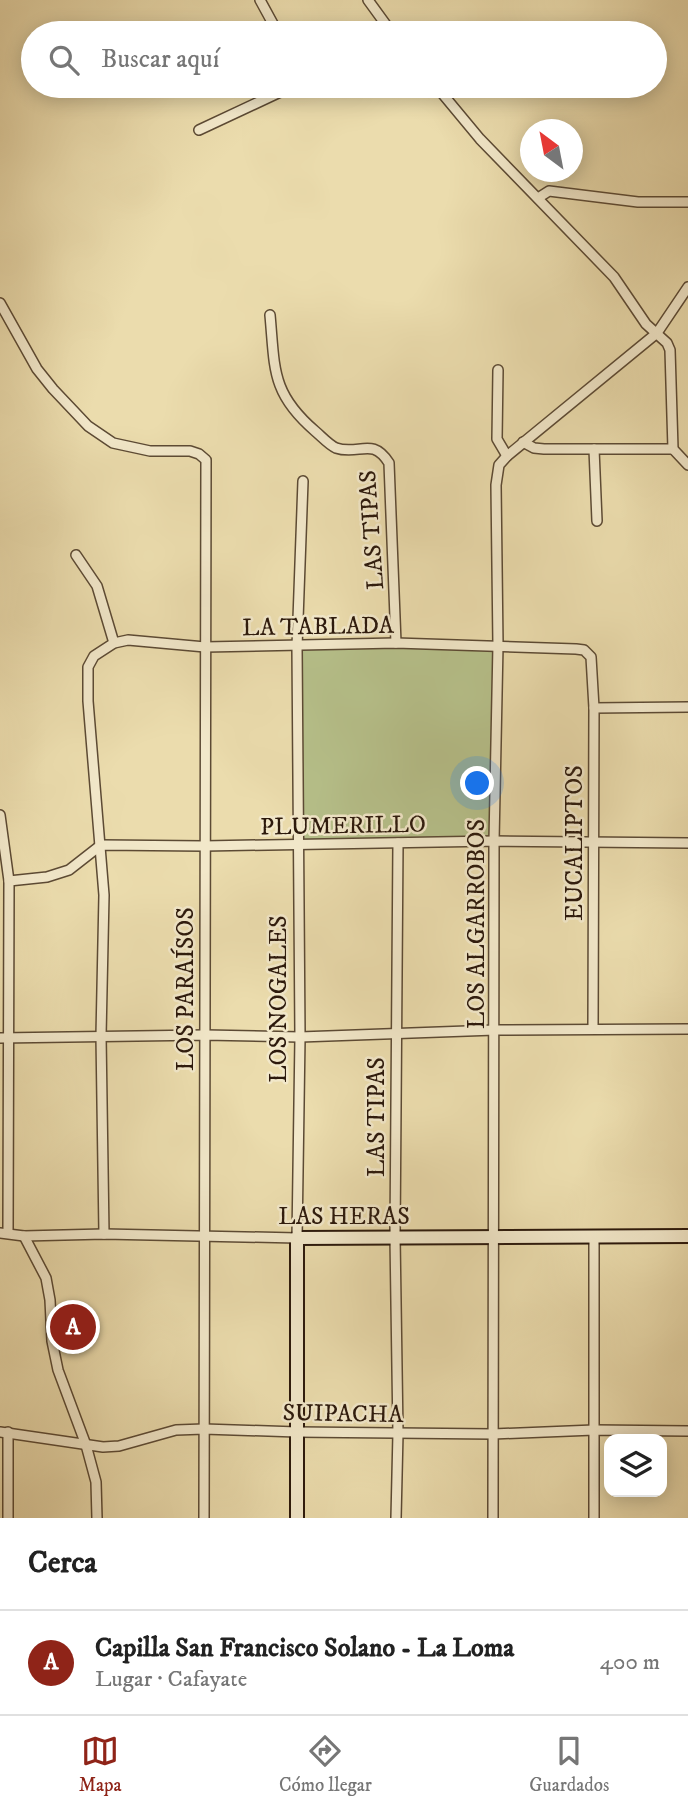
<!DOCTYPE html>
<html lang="es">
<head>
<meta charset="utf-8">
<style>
  body { margin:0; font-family:"IM FELL DW Pica",serif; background:#f6f6f6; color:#222 }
  .controls { position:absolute; right:21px; bottom:21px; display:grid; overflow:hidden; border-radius:14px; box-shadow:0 4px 18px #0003 }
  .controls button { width:63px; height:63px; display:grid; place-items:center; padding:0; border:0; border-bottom:2px solid #e0e0e0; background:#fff; color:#222; font:35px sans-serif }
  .compass { position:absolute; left:520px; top:119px; width:63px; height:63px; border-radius:50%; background:#fff; box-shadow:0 4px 18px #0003; rotate:328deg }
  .you { position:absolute; left:478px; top:784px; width:24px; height:24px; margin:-18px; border:5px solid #fff; border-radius:50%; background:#1a73e8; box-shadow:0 0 0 10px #1a73e833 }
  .badge { display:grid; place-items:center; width:46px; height:46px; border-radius:50%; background:#8f2418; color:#fff; font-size:23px; font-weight:700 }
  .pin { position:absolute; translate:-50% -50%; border:4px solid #fff; box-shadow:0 2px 7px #0006 }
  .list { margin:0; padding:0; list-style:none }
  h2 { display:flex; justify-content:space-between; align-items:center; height:91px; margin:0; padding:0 28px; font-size:30px }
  h2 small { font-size:23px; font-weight:400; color:#767676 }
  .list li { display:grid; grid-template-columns:46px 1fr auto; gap:21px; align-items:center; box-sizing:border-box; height:105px; padding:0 28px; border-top:2px solid #e0e0e0 }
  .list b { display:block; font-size:26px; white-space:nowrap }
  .list p { margin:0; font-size:23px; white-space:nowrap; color:#767676 }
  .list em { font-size:23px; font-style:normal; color:#767676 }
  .icon { flex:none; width:38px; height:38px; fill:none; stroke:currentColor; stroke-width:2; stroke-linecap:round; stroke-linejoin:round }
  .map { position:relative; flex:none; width:688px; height:1518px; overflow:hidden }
  .search { position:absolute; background:#fff; box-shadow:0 4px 18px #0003; left:21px; right:21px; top:21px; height:77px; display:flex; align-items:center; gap:18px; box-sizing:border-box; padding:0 24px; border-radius:38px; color:#767676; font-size:26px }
  .sheet { height:196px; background:#fff }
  nav { display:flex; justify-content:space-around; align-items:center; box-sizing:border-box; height:98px; border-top:2px solid #e0e0e0; background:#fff; font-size:19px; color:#767676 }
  nav a { display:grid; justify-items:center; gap:4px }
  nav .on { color:#8f2418 }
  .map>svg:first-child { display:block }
</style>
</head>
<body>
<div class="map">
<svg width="688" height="1518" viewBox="0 0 688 1518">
  <rect width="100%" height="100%" fill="#ebdcad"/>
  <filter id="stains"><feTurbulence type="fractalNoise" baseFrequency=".00286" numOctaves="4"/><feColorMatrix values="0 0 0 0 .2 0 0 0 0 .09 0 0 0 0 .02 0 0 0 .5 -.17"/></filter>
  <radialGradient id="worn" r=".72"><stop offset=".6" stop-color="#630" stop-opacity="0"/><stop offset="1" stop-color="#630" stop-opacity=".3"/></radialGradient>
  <path fill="#b6c08a" stroke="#716c4b" stroke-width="2" d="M 498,645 L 494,841 L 298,845 L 297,647 Z"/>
  <path fill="#d4a37b" stroke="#2c190c" stroke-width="2" d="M 71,1309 L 78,1316 L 75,1320 L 91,1333 L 80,1344 L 61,1328 L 64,1324 L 60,1321 Z"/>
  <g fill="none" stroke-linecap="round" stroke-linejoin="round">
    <defs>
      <g id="street">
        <path d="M 260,0 L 278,33"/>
        <path d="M 368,0 L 392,33"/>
        <path d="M 436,86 L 480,139 L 614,277 L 646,324 L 667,343 L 670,350 L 673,449 L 688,465"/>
        <path d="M 199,130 L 293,86"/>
        <path d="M 538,198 L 549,191 L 638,202 L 688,202"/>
        <path d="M 0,303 L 37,369 L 53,389 L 88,426 L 113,443 L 150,451 L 190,451 L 199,454 L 206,460 L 204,1518"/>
        <path d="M 270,315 C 275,369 271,393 315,431 C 321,436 329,445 336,448 C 359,456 372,436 389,463 L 396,643"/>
        <path d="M 498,370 L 497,439 L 507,456"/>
        <path d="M 523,442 L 534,448 L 544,449 L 673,449"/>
        <path d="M 594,449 L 597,521"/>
        <path d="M 76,555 L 97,586 L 114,643"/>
        <path d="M 594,708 L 688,707"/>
        <path d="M 0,815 L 9,881 L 8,1233"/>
        <path d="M 9,881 L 47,877 L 69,870 L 101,845 L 204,846 L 494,841 L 688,843"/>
        <path d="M 0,1038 L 205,1035 L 300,1037 L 495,1030 L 688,1029"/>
        <path d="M 0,1233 L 24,1236 L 104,1234 L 297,1238 L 300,1037 L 297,647 L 303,481"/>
        <path d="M 104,1234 L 101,1036 L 104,895 L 88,701 L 88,667 L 94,656 L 114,643 L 128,640 L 205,647 L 396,643 L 576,649 L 584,650 L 591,657 L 594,708 L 593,1029"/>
        <path d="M 24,1236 L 46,1278 L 50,1300 L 52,1341 L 58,1370 L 86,1445 L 96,1482 L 97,1518"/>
        <path d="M 0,1432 L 103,1447 L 119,1446 L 176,1430 L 204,1429 L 297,1432 L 493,1434 L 594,1430 L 688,1431"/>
        <path d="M 8,1518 L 8,1432"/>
        <path d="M 396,1518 L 398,1433 L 395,1237 L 398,843"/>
        <path d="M 493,1518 L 494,841 L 498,645 L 496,485 L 499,465 L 507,456 L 657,333 L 688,287"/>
        <path d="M 594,1518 L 594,1236"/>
      </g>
      <path id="secondary" d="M 297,1518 L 297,1238 L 688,1236"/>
    </defs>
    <use href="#street" stroke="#5c4a34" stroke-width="12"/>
    <use href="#secondary" stroke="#2c190c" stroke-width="16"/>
    <use href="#street" stroke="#f2e8ca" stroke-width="9"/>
    <use href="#secondary" stroke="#f2e8ca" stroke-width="12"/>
  </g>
  <g text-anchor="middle" stroke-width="5" stroke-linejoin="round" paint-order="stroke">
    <g font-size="24" fill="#2c190c" stroke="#f2e8ca">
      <text transform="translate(371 530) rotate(-94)" y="8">LAS TIPAS</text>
      <text transform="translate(318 626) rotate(-1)" y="8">LA TABLADA</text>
      <text transform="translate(343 825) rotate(-1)" y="8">PLUMERILLO</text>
      <text transform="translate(574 843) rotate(-90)" y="8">EUCALIPTOS</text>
      <text transform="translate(476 924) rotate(-90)" y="8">LOS ALGARROBOS</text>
      <text transform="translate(185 989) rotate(-90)" y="8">LOS PARAÍSOS</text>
      <text transform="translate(278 999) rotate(-90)" y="8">LOS NOGALES</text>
      <text transform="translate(376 1117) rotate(-90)" y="8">LAS TIPAS</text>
      <text x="344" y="1224">LAS HERAS</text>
      <text transform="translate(343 1413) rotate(1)" y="8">SUIPACHA</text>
    </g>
  </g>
  <rect width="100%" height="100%" filter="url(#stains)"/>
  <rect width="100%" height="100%" fill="url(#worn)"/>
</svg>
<div class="controls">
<button><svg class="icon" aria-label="layers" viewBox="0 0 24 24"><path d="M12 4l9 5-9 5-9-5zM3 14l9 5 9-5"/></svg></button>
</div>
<svg class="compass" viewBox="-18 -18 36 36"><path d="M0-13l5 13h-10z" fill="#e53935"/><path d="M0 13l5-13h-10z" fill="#767676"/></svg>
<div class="you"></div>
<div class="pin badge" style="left:73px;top:1327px">A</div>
<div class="search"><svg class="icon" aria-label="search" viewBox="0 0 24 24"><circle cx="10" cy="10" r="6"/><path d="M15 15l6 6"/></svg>Buscar aquí</div>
</div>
<section class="sheet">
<h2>Cerca<small></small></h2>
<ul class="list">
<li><span class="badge">A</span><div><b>Capilla San Francisco Solano - La Loma</b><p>Lugar · Cafayate</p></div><em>400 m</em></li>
</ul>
</section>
<nav>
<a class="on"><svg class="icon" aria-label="map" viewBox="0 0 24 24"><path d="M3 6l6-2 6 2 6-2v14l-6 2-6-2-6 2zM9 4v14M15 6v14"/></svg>Mapa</a>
<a><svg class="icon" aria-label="directions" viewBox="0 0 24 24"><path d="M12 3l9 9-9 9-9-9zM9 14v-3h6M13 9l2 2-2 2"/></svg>Cómo llegar</a>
<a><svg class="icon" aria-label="saved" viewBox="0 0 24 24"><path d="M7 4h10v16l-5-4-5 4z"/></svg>Guardados</a>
</nav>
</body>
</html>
